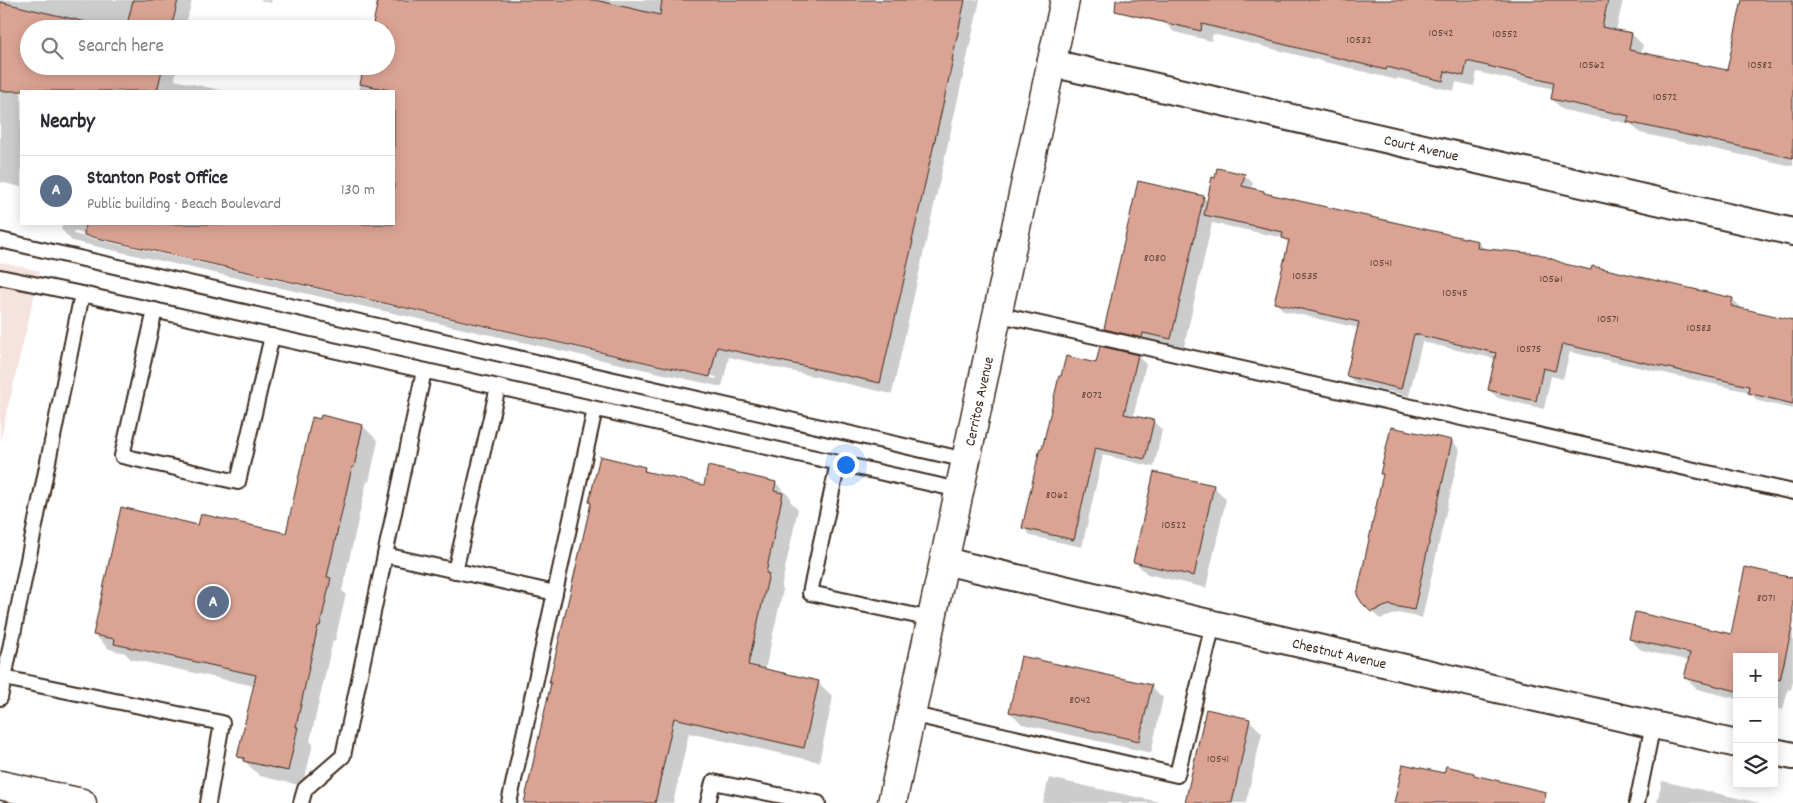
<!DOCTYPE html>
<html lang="en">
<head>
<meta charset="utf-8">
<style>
  body { margin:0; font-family:Dekko,sans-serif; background:#f7f7f7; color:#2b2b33 }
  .controls { position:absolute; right:15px; bottom:15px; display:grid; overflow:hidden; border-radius:0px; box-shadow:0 2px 12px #0003 }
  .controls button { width:45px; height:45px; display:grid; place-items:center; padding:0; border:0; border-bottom:1px solid #e1e1e2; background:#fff; color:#2b2b33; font:25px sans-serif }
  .you { position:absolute; left:845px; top:464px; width:18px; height:18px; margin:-12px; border:4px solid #fff; border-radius:50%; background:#1a73e8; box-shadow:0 0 0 8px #1a73e833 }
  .badge { display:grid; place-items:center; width:32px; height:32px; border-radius:50%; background:#db2777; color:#fff; font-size:16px; font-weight:700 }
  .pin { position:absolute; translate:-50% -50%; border:2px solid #fff; box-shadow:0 1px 5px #0006 }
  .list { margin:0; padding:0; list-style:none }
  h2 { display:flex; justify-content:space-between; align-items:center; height:65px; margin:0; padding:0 20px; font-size:21px }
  h2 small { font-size:16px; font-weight:400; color:#7c7c81 }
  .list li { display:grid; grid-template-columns:32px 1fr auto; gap:15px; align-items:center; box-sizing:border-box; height:70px; padding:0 20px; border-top:1px solid #e1e1e2 }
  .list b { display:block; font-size:19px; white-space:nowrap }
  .list p { margin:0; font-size:16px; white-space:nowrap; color:#7c7c81 }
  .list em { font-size:16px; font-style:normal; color:#7c7c81 }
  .icon { flex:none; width:28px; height:28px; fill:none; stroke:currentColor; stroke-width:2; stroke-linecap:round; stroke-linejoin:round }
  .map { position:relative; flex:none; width:1793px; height:803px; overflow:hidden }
  .search { position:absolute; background:#fff; box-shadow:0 2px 12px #0003; left:20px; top:20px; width:375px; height:55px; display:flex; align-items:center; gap:12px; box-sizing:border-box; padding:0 18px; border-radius:28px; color:#7c7c81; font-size:19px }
  .panel { position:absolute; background:#fff; box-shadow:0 2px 12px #0003; left:20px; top:90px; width:375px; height:135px; border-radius:0px }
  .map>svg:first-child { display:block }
</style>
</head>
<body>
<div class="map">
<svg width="1793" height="803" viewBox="0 0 1793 803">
  <rect width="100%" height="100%" fill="#fff"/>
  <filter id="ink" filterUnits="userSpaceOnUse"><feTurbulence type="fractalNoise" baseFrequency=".02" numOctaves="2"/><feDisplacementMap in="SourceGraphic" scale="10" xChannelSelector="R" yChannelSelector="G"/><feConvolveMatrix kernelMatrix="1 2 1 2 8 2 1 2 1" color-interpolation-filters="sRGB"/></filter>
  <g filter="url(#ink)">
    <path fill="#f4e3df" d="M 0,262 L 40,271 L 0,441 Z"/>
    <g fill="#0003" fill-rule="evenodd">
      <path d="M 0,0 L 192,0 L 185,29 L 29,29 L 29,66 L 176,66 L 175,80 L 224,91 L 21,91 L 21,187 L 0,182 Z"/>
      <path d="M 259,0 L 272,0 L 271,3 Z"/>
      <path d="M 379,0 L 980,0 L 892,394 L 729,357 L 722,387 L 72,241 L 61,229 L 62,224 L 394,224 L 394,91 L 359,91 L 364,66 L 386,66 L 386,29 ZM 73,231 L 717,377 L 716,379 L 73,234 Z"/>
      <path d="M 1139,0 L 1623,0 L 1616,31 L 1632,34 L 1643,45 L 1641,53 L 1728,72 L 1743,0 L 1780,0 L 1793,3 L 1793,166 L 1640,133 L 1631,124 L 1563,110 L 1552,99 L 1554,89 L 1477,72 L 1474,86 L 1456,82 L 1454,91 L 1397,78 L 1397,80 L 1213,34 L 1211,41 L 1174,32 L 1165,23 L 1148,20 L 1137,9 Z"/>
      <path d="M 1244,175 L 1253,183 L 1251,189 L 1264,192 L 1267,195 L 1478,242 L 1486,250 L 1732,299 L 1741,307 L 1740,310 L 1793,322 L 1793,409 L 1758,401 L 1749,392 L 1570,352 L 1563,379 L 1551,376 L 1544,409 L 1498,398 L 1489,390 L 1496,359 L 1422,342 L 1409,396 L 1356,384 L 1348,376 L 1358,328 L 1284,311 L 1275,302 L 1289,244 L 1284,238 L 1212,223 L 1183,351 L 1117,341 L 1105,329 L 1203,197 L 1208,202 Z"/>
      <path d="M 1137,356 L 1146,364 L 1133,417 L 1153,421 L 1162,430 L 1154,467 L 1103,455 L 1082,547 L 1031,536 L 1023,527 L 1043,450 L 1097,364 Z"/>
      <path d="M 322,417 L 363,426 L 378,441 L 369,482 L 367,481 L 342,591 L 346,594 L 335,641 L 333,640 L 310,741 L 313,744 L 303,786 L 260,776 L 239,756 L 254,686 L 131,659 L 125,653 L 109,649 L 94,634 L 199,526 L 287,534 Z"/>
      <path d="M 1452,441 L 1460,450 L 1422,618 L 1398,613 L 1380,619 L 1372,612 L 1384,475 L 1382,473 Z"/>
      <path d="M 644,468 L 650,474 L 705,486 L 776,483 L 791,498 L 790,501 L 798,509 L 781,588 L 783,590 L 765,670 L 818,682 L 833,697 L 819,762 L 689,733 L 673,803 L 525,803 L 552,685 L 550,683 L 592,504 Z"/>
      <path d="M 1213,486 L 1226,499 L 1206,588 L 1147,574 L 1135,562 Z"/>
      <path d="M 1793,579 L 1793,681 L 1791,690 L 1788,689 L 1783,710 L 1774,708 L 1774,657 L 1737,657 L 1737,699 L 1697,689 L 1686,678 L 1690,661 L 1641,650 L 1630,639 L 1732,635 Z"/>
      <path d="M 1151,686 L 1163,698 L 1151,753 L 1022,724 L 1010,712 Z"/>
      <path d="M 1250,721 L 1262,733 L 1246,803 L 1187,803 Z"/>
      <path d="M 1049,778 L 1164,803 L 1043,803 Z"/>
      <path d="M 1662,781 L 1760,803 L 1657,803 Z"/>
    </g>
    <g fill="#dba394" stroke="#3b2a1e">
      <path d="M 133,0 L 178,0 L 171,29 L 126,29 Z"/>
      <path d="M 378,0 L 595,0 L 660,15 L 662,0 L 965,0 L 952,60 L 953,60 L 912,241 L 913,241 L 880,383 L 717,347 L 710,377 L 84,235 L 85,224 L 394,224 L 394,91 L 360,84 L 364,66 L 386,66 L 386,29 L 372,29 Z"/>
      <path d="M 1116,0 L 1608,0 L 1602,27 L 1632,33 L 1629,50 L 1727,70 L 1742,0 L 1793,0 L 1793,158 L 1627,122 L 1629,116 L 1551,99 L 1554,82 L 1467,61 L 1464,76 L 1445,71 L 1443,81 L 1387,67 L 1386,70 L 1202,24 L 1201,31 L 1115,11 Z"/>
      <path d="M 0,2 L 116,29 L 29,29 L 29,66 L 163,66 L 157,91 L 0,91 Z"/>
      <path d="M 1217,168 L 1245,174 L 1242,186 L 1264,191 L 1264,193 L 1478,241 L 1477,248 L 1539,254 L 1565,264 L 1591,270 L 1592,266 L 1733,298 L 1731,306 L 1793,320 L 1793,404 L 1748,393 L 1749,386 L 1562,344 L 1555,371 L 1543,368 L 1536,401 L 1488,390 L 1496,353 L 1414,334 L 1401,389 L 1346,376 L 1359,322 L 1274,303 L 1289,240 L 1282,238 L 1283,232 L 1204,215 L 1212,177 L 1215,178 Z"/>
      <path d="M 1138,181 L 1204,196 L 1171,339 L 1143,333 L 1142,338 L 1104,329 Z"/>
      <path d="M 1100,346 L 1138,355 L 1124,414 L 1154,420 L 1145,459 L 1095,448 L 1074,540 L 1022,528 L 1040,448 L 1042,449 L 1059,376 L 1061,376 L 1066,356 L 1096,363 Z"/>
      <path d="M 321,415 L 363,425 L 354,467 L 352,467 L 327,577 L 331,578 L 320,626 L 318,626 L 296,727 L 298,727 L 288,771 L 243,761 L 244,758 L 237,757 L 256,675 L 114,644 L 115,639 L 93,635 L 121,507 L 198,525 L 201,514 L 286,533 L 312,417 L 320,419 Z"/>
      <path d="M 1391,427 L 1452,440 L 1414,610 L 1389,605 L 1371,612 L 1362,603 L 1357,595 L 1373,521 L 1383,474 L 1380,474 Z"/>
      <path d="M 600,456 L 645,467 L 644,471 L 704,485 L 708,466 L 776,482 L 774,491 L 783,493 L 766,573 L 769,574 L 748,665 L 819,681 L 804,748 L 674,718 L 655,803 L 524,803 L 551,683 L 549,683 L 591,503 L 589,502 Z"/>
      <path d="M 1154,472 L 1214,485 L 1194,576 L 1133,562 Z"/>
      <path d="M 1745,567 L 1793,578 L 1793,623 L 1780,680 L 1777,679 L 1774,689 L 1774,657 L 1737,657 L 1737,691 L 1684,678 L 1690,653 L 1629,639 L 1635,612 L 1731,634 Z"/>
      <path d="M 1021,656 L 1152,685 L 1139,741 L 1009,712 Z"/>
      <path d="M 1206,709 L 1250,719 L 1232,803 L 1185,803 Z"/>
      <path d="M 1403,764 L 1444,773 L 1446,766 L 1474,773 L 1474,775 L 1546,792 L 1544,803 L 1394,803 Z"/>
    </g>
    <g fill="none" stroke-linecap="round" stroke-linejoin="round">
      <defs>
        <g id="service">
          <path d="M 0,240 L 966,460"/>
          <path d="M 0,277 L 82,294"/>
          <path d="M 155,310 L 122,456 L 238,482 L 272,336"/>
          <path d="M 996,314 L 1793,492"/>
          <path d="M 424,371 L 385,555 L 555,593"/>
          <path d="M 838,463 L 810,593 L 931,619"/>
          <path d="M 455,571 L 498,387"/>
          <path d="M 4,678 L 222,723 L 208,803"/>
          <path d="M 0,698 L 82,294 L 959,490"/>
          <path d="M 910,714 L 1177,775 L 1213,624"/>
          <path d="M 301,803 L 305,789 L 343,756 L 385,555"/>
          <path d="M 509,803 L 595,409"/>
          <path d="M 708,803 L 713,782 L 818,803"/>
          <path d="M 1637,803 L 1653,724"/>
        </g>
        <g id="minor">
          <path id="s1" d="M 1051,63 L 1793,232"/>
          <path id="s2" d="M 944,561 L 1213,624 L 1737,744"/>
          <path d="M 1774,752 L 1793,756"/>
        </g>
        <g id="tertiary">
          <path id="s3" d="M 892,803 L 1065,0"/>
        </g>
        <path id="primary" d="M 0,785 L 82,803"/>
      </defs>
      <use href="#service" stroke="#3b2a1e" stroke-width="18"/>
      <use href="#minor" stroke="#3b2a1e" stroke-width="30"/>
      <use href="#tertiary" stroke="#3b2a1e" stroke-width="31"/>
      <use href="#primary" stroke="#3b2a1e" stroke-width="31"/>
      <use href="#service" stroke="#fff" stroke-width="14"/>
      <use href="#minor" stroke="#fff" stroke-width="26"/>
      <use href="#tertiary" stroke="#fff" stroke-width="28"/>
      <use href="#primary" stroke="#fff" stroke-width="28"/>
    </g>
  </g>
  <g text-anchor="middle" stroke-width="5" stroke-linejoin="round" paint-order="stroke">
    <g font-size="12" fill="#63483c">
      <text x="1441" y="36">10542</text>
      <text x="1505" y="37">10552</text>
      <text x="1359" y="43">10532</text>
      <text x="1592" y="68">10562</text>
      <text x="1760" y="68">10582</text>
      <text x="1665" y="100">10572</text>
      <text x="1155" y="261">8080</text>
      <text x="1381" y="266">10541</text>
      <text x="1305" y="279">10535</text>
      <text x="1551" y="282">10561</text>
      <text x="1455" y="296">10545</text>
      <text x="1608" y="322">10571</text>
      <text x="1699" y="331">10583</text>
      <text x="1529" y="352">10575</text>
      <text x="1092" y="398">8072</text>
      <text x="1057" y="498">8062</text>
      <text x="1174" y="528">10522</text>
      <text x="1766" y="601">8071</text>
      <text x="1080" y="703">8042</text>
      <text x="1218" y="762">10541</text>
    </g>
    <g font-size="15" fill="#3b2a1e" stroke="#fff">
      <text dy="5" stroke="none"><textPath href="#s1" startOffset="380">Court Avenue</textPath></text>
      <text dy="5" stroke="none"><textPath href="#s3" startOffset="411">Cerritos Avenue</textPath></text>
      <text dy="5" stroke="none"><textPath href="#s2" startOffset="406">Chestnut Avenue</textPath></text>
    </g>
  </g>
</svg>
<div class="controls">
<button>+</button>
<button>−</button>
<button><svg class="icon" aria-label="layers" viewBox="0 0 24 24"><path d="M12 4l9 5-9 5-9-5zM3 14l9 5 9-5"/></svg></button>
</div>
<div class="you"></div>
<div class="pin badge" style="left:213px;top:602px;background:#5c6f8a">A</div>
<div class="search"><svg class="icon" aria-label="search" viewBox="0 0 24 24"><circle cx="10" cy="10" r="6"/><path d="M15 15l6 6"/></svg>Search here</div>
<section class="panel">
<h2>Nearby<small></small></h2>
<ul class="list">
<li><span class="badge" style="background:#5c6f8a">A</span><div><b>Stanton Post Office</b><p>Public building · Beach Boulevard</p></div><em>130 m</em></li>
</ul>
</section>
</div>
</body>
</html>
